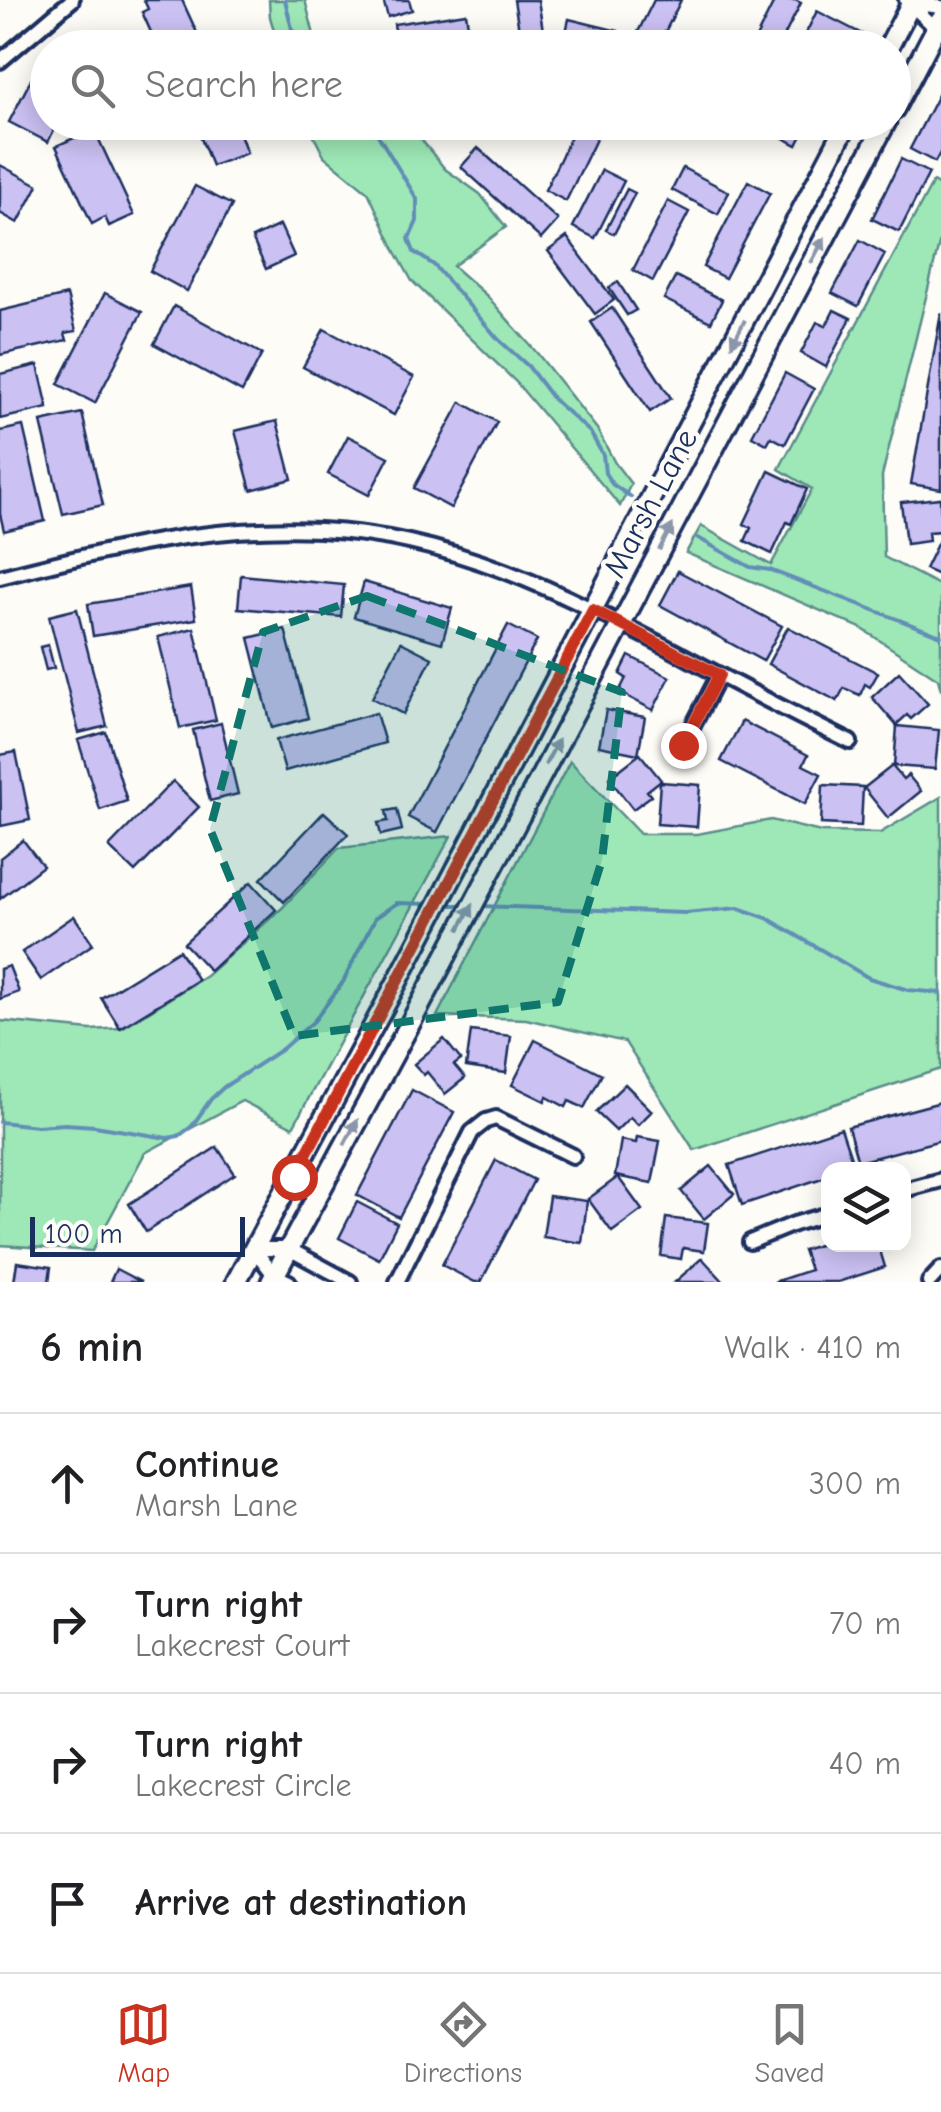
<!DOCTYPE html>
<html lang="en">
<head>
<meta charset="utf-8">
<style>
  body { margin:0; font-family:"Comic Neue",sans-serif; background:#f6f6f6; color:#202124 }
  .controls { position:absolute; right:30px; bottom:30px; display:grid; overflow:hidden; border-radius:20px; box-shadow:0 5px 25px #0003 }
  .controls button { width:90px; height:90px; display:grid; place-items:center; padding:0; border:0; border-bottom:2px solid #e0e0e0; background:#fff; color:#202124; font:50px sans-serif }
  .scale { position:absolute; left:30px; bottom:25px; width:215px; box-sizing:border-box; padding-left:10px; border:5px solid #1b2f5e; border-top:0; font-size:28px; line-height:35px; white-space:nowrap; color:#1b2f5e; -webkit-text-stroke:8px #fdfcf7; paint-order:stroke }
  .stop { position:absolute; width:30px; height:30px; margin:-22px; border:8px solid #c8321e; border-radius:50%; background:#fff }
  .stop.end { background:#c8321e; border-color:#fff; box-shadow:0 2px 10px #0008 }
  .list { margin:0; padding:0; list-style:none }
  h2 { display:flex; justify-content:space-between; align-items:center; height:130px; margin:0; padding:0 40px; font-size:42px }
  h2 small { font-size:32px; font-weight:400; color:#757577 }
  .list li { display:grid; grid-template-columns:65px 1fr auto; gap:30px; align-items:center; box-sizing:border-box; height:140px; padding:0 40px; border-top:2px solid #e0e0e0 }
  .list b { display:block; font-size:38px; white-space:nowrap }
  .list p { margin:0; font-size:32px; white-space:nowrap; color:#757577 }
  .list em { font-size:32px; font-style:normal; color:#757577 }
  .icon { flex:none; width:55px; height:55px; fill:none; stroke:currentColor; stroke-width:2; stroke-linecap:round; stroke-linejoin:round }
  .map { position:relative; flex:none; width:941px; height:1282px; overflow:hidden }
  .search { position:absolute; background:#fff; box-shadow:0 5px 25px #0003; left:30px; right:30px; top:30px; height:110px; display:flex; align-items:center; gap:25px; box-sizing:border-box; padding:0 35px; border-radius:55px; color:#757577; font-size:38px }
  .sheet { height:690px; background:#fff }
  nav { display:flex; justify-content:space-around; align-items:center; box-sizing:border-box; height:140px; border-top:2px solid #e0e0e0; background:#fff; font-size:28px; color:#757577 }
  nav a { display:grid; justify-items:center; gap:5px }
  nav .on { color:#c8321e }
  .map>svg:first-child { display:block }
</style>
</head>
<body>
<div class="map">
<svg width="941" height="1282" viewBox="0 0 941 1282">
  <rect width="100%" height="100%" fill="#fdfcf7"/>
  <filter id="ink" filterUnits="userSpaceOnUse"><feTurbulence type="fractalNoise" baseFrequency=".01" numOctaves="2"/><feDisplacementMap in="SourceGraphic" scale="20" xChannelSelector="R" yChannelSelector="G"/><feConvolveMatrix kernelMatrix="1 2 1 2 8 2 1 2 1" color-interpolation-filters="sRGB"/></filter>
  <g filter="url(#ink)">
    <g fill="#9ee8b7" stroke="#5c8c8a" stroke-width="2.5">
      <path d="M 269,0 L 305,0 L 314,35 L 325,47 L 279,47 L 270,17 Z"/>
      <path d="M 307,123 L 408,123 L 445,169 L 480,194 L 506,227 L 453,266 L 487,296 L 537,353 L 597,429 L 615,463 L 631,484 L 620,506 L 516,382 L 412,281 L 396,252 L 368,192 L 324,156 Z"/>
      <path d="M 933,182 L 941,187 L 941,236 L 882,476 L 884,557 L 941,586 L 941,690 L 938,679 L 861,628 L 686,553 L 701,526 L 771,565 L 812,489 L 779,469 Z"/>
      <path d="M 570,761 L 640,834 L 697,834 L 771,820 L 821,832 L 880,833 L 941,797 L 941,1069 L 694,1150 L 625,1042 L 526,1019 L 437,1016 Z"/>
      <path d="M 451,836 L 293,1127 L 242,1101 L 145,1153 L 92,1251 L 0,1245 L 0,1021 L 91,1030 L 122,1028 L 206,976 L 281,909 L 339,848 Z"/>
    </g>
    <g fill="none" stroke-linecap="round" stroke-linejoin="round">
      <g stroke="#628eb7" stroke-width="4">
        <path d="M 285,0 L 292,29 L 302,48"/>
        <path d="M 370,122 L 417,199 L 417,221 L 409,239 L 414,252 L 434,265 L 499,340 L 528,366 L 553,399 L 590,432 L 603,455 L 605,473 L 612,484 L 631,497"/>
        <path d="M 698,538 L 750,567 L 770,570 L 941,636"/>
        <path d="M 445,905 L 465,905"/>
        <path d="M 480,906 L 685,913 L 738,908 L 767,918 L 869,978 L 908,990 L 941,993"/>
        <path d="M 0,1122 L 37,1126 L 65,1124 L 95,1126 L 167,1138 L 179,1136 L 192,1126 L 211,1099 L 224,1087 L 282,1049 L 314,1021 L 343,982 L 375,918 L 397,903 L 430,904"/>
      </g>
    </g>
    <g fill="#cbc1f3" stroke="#1b2f5e" stroke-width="2.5">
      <path d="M 144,0 L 182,0 L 204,48 L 158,48 L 142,12 L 148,9 Z"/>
      <path d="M 383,0 L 409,0 L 412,10 L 388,17 Z"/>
      <path d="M 514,0 L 538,0 L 546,48 L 522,48 Z"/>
      <path d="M 654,0 L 681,0 L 657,48 L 650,48 L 634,40 Z"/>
      <path d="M 775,0 L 795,0 L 801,3 L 778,48 L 751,48 Z"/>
      <path d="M 817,11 L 862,34 L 855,48 L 833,48 L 806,33 Z"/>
      <path d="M 466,13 L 470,38 L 398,48 L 394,24 Z"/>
      <path d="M 569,19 L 618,31 L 614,48 L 592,48 L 564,41 Z"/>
      <path d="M 37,68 L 48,73 L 48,122 L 58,122 L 48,142 L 9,122 Z"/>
      <path d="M 941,89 L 941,151 L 935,162 L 910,149 Z"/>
      <path d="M 425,122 L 482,122 L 428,135 Z"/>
      <path d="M 578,122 L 600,131 L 566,201 L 545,190 Z"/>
      <path d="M 615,122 L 654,122 L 646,138 Z"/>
      <path d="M 782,122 L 809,122 L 797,145 L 776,134 Z"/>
      <path d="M 236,123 L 247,153 L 212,166 L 200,136 Z"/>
      <path d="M 94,129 L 134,215 L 109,226 L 105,217 L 92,224 L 56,146 Z"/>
      <path d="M 478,148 L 558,220 L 541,239 L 461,167 Z"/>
      <path d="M 901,159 L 929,173 L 899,232 L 872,219 Z"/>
      <path d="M 0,165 L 38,185 L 18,223 L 0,213 Z"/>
      <path d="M 683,168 L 729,192 L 718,214 L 672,190 Z"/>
      <path d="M 602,170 L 624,181 L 595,238 L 573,227 Z"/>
      <path d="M 748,181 L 770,193 L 725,278 L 703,267 Z"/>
      <path d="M 195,186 L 232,205 L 187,291 L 150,271 Z"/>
      <path d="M 627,189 L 635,193 L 614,234 L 606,230 Z"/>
      <path d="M 668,201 L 689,212 L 653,281 L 633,270 Z"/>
      <path d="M 280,225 L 294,256 L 266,269 L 252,238 Z"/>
      <path d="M 567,237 L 614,300 L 595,314 L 548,251 Z"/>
      <path d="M 860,240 L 885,254 L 858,306 L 832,293 Z"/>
      <path d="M 676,276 L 722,300 L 711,322 L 664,299 Z"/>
      <path d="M 618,282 L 636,310 L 627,315 L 609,288 Z"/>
      <path d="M 105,293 L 142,312 L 95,403 L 58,384 Z"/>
      <path d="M 67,295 L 76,331 L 65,333 L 67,340 L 0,355 L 0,311 Z"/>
      <path d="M 174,306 L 262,354 L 242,392 L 154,344 Z"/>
      <path d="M 612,308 L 671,398 L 650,412 L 591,322 Z"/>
      <path d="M 834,310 L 851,318 L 826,367 L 801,353 L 817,322 L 826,326 Z"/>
      <path d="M 941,313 L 941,489 L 911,484 Z"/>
      <path d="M 324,329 L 414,377 L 394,415 L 303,367 Z"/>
      <path d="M 38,365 L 48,408 L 0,419 L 0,374 Z"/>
      <path d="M 785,373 L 814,389 L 785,444 L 771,437 L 767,444 L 752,436 Z"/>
      <path d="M 461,402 L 497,422 L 451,508 L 414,488 Z"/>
      <path d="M 82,413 L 103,505 L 63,514 L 41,422 Z"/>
      <path d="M 277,421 L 292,479 L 251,490 L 235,431 Z"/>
      <path d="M 23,426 L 45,521 L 4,531 L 0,514 L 0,431 Z"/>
      <path d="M 348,436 L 389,457 L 369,495 L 328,474 Z"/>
      <path d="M 769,471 L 807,489 L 791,524 L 787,522 L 772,554 L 745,541 L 751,528 L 744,524 Z"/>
      <path d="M 940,498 L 941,531 L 928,532 L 929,541 L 906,544 L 901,502 Z"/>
      <path d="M 941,536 L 941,576 L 925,569 Z"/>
      <path d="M 678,571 L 782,626 L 763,661 L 660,605 Z"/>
      <path d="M 241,575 L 344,585 L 341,617 L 238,608 Z"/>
      <path d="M 364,582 L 452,608 L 442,643 L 354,617 Z"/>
      <path d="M 191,587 L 196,619 L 93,636 L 88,604 Z"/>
      <path d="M 77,609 L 107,726 L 79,733 L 49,616 Z"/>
      <path d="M 508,625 L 537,640 L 437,832 L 408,817 Z"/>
      <path d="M 788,627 L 878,673 L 870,687 L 865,684 L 860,695 L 844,688 L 837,701 L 768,664 Z"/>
      <path d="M 194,628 L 216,720 L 180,728 L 158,637 Z"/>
      <path d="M 285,629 L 308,718 L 272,728 L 249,638 Z"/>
      <path d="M 401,642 L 432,658 L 403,714 L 372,698 Z"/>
      <path d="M 48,645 L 54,668 L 46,670 L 40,647 Z"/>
      <path d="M 629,656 L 670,677 L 653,710 L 619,692 L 626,678 L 620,674 Z"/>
      <path d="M 899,672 L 928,704 L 911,719 L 907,715 L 896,725 L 872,697 Z"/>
      <path d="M 606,710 L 645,717 L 638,754 L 599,746 Z"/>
      <path d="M 376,713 L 385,743 L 285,771 L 276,740 Z"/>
      <path d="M 742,721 L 808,755 L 803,765 L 821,774 L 805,804 L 721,761 Z"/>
      <path d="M 221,723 L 238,794 L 210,801 L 193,730 Z"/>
      <path d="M 897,726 L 939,730 L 935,769 L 894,766 Z"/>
      <path d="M 106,732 L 127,801 L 100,810 L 78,740 Z"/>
      <path d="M 16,752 L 30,820 L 1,826 L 0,755 Z"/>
      <path d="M 640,754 L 661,780 L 647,791 L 651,796 L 633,809 L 609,778 Z"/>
      <path d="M 892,766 L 903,779 L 908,775 L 921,791 L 888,818 L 864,788 Z"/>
      <path d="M 173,781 L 199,807 L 135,872 L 109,847 Z"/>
      <path d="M 660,782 L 700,785 L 697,827 L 657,824 Z"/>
      <path d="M 823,785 L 863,787 L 861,826 L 821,824 Z"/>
      <path d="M 397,809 L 402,830 L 381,835 L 378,823 L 388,821 L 386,811 Z"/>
      <path d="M 324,812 L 348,834 L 284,902 L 261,879 Z"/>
      <path d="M 23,840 L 43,866 L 0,899 L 0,858 Z"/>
      <path d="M 251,882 L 276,910 L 210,971 L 184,943 Z"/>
      <path d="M 74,916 L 93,944 L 41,980 L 22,952 Z"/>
      <path d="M 179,950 L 198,980 L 120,1028 L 101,998 Z"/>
      <path d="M 9,966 L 19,992 L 0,999 L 0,969 Z"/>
      <path d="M 471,1031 L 511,1036 L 506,1073 L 466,1067 Z"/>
      <path d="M 444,1039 L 461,1060 L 454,1065 L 465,1078 L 445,1094 L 427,1072 L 424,1075 L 414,1064 Z"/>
      <path d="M 535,1040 L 602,1074 L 584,1108 L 569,1101 L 566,1107 L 547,1097 L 545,1101 L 512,1085 Z"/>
      <path d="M 625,1084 L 652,1111 L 638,1125 L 630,1117 L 616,1131 L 596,1112 Z"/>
      <path d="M 412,1090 L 454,1112 L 399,1217 L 357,1195 Z"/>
      <path d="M 941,1102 L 941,1140 L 858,1162 L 848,1127 Z"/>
      <path d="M 841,1128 L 854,1167 L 828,1170 L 828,1176 L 742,1205 L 729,1165 Z"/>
      <path d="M 637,1137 L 660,1141 L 652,1183 L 615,1176 L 621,1140 L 636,1143 Z"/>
      <path d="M 217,1147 L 235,1174 L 146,1232 L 129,1204 Z"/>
      <path d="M 496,1160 L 534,1180 L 481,1282 L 475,1282 L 442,1265 Z"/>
      <path d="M 711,1166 L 734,1194 L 704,1219 L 681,1191 Z"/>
      <path d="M 618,1177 L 642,1210 L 612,1232 L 588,1199 Z"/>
      <path d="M 549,1196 L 587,1201 L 582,1243 L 543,1237 Z"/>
      <path d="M 357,1202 L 397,1223 L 379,1259 L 339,1238 Z"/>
      <path d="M 666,1218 L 708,1223 L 704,1251 L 683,1248 L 681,1259 L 661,1256 Z"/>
      <path d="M 828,1242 L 828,1244 L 878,1244 L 885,1267 L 838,1282 L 774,1282 L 810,1270 L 803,1250 Z"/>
      <path d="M 702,1258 L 724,1282 L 675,1282 Z"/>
      <path d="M 17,1262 L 51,1267 L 49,1282 L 14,1282 Z"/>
      <path d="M 116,1269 L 141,1282 L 110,1282 Z"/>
    </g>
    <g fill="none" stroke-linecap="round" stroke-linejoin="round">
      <defs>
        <g id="minor">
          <path d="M 906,0 L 939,31"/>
          <path d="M 911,3 L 941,7"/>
          <path d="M 0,61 L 72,0"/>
          <path d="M 0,577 C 105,550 211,524 320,530 C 454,536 566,595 682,655 C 737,685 794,714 850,742"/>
          <path d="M 683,745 L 719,675"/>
          <path d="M 904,1190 L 941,1180"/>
          <path d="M 750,1242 L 794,1224 L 828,1214"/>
          <path d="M 254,1249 L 289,1249 L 350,1282"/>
          <path d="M 254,1249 L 274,1275 L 289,1282"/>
          <path d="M 397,1282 L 472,1132 L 486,1121 L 496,1118 L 573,1156"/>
          <path d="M 929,1282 L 941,1269"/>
        </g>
        <g id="secondary">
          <path d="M 888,48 L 913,0"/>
          <path d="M 894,109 L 941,19"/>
          <path d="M 236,1282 L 394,988 L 848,122"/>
          <path d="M 271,1282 L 425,996 L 886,122"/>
        </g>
      </defs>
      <use href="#minor" stroke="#1b2f5e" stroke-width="20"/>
      <use href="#secondary" stroke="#1b2f5e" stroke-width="25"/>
      <use href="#minor" stroke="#fdfcf7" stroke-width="12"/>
      <use href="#secondary" stroke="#fdfcf7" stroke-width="18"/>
    </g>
    <defs><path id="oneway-solid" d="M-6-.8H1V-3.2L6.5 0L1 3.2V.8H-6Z" transform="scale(2.5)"/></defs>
    <g fill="#8c96aa">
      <use href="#oneway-solid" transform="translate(818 250) rotate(-62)"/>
      <use href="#oneway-solid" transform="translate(738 333) rotate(118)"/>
      <use href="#oneway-solid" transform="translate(666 537) rotate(-62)"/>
      <use href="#oneway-solid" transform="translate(552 752) rotate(-62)"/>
      <use href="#oneway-solid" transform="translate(466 917) rotate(-62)"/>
      <use href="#oneway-solid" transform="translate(351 1132) rotate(-62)"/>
    </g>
  </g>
  <g fill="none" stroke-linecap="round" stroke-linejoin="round" filter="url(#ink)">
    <path stroke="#c8321e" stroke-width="12" d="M 294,1177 L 593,610 L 719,675 L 683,745"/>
  </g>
  <path fill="#0f766e" fill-opacity="0.2" stroke="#0f766e" stroke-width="8" stroke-dasharray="20 12" stroke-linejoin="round" d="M 367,596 L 622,692 L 602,860 L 558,1002 L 294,1036 L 210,829 L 263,632 Z"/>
  <g text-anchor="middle" stroke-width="9" stroke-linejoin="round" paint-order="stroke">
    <g font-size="32" fill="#1b2f5e" stroke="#fdfcf7">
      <text transform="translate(650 503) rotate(-62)" y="11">Marsh Lane</text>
    </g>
  </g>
</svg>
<div class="controls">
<button><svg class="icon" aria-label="layers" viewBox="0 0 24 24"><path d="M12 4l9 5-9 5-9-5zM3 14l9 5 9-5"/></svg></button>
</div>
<div class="scale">100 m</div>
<div class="stop" style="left:294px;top:1177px"></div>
<div class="stop end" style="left:683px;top:745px"></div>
<div class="search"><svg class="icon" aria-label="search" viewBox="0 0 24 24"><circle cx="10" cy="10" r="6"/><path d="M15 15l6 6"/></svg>Search here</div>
</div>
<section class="sheet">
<h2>6 min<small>Walk · 410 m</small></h2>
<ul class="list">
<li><svg class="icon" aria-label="ahead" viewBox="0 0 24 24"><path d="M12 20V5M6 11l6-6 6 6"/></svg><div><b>Continue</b><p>Marsh Lane</p></div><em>300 m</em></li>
<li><svg class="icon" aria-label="right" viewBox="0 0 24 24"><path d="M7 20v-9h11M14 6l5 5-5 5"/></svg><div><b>Turn right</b><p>Lakecrest Court</p></div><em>70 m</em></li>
<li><svg class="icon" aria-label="right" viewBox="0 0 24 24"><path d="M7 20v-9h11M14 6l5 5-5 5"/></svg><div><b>Turn right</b><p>Lakecrest Circle</p></div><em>40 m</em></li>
<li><svg class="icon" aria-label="arrive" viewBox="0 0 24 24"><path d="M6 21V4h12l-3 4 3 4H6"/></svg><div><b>Arrive at destination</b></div></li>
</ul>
</section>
<nav>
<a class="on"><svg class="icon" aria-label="map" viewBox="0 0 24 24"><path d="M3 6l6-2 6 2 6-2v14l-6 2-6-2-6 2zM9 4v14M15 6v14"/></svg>Map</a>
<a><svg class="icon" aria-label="directions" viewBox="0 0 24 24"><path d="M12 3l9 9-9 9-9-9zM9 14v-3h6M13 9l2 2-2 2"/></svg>Directions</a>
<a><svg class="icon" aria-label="saved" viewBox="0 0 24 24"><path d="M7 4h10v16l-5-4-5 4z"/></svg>Saved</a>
</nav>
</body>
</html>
